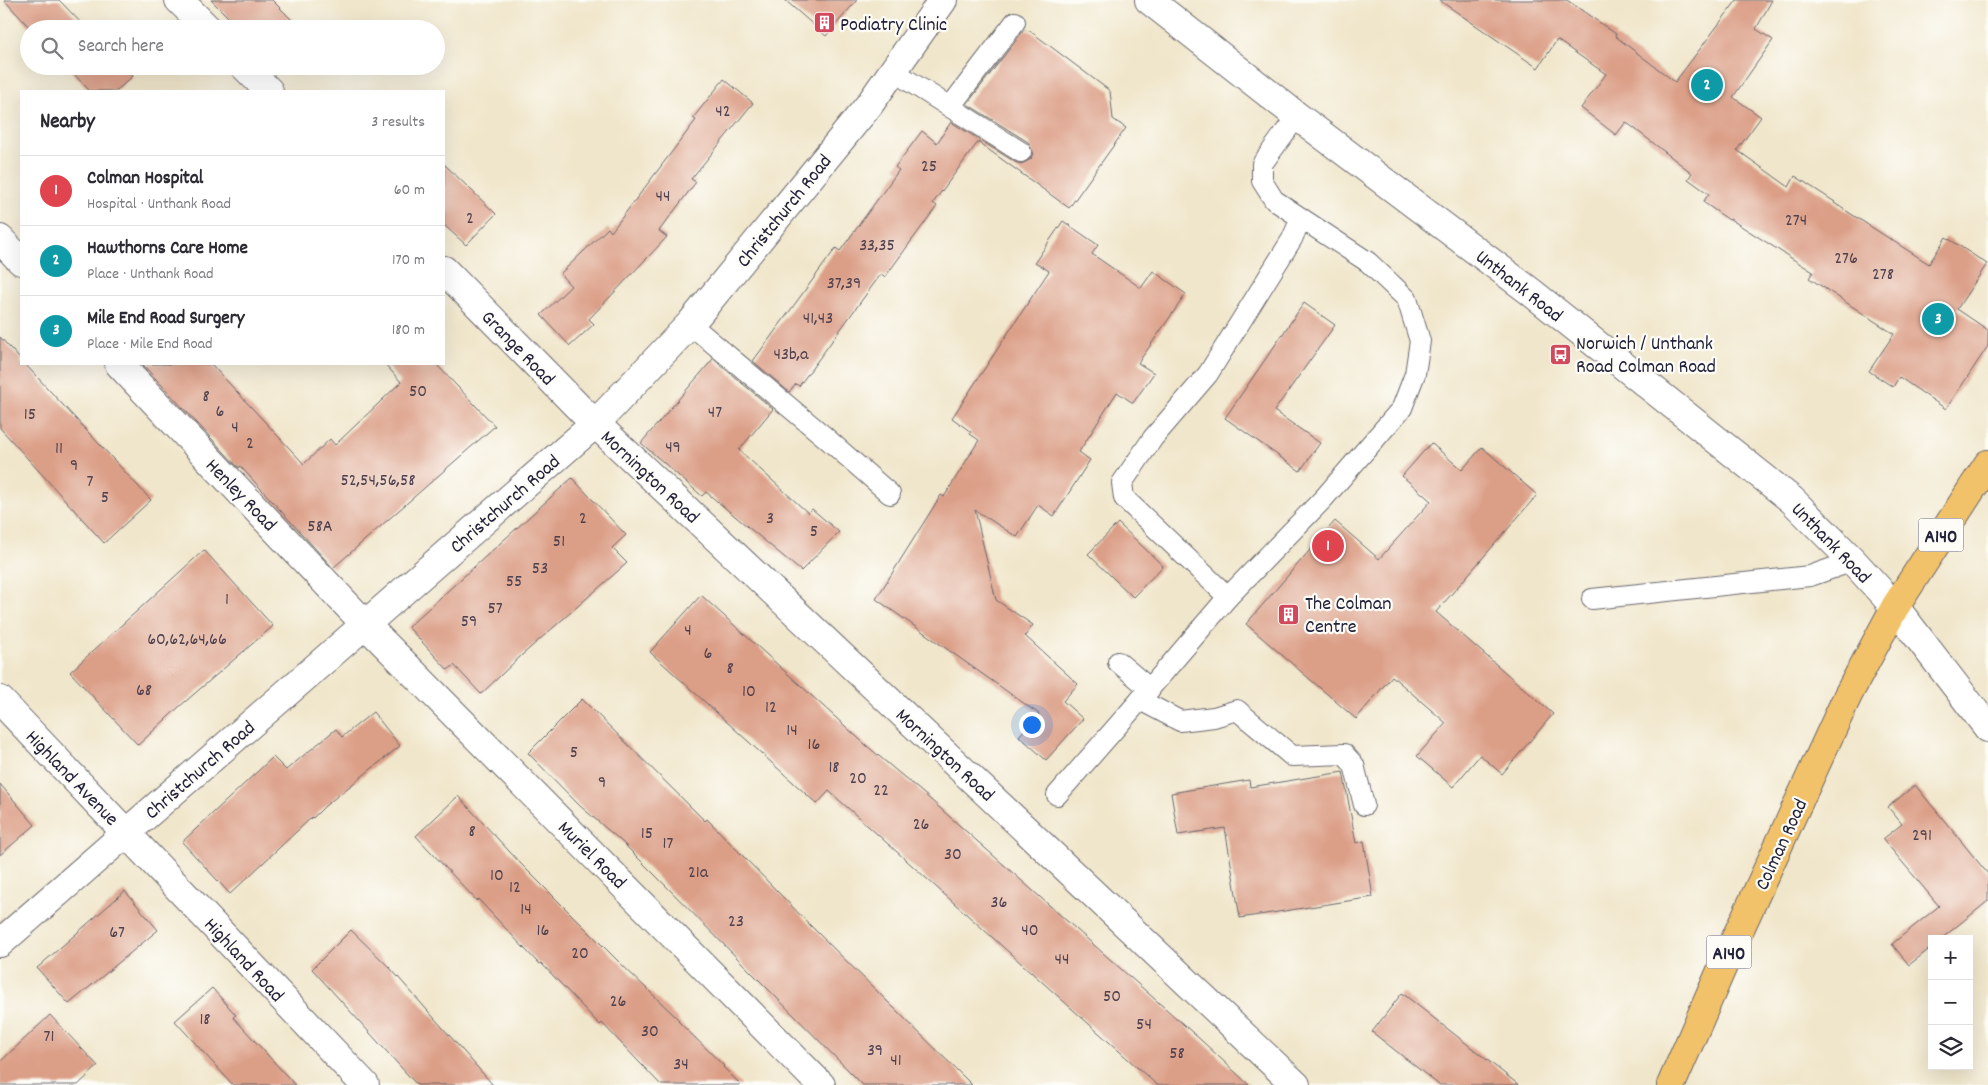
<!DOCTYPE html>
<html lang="en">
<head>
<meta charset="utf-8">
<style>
  body { margin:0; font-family:Dekko,sans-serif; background:#f2f2f3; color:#2b2b33 }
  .controls { position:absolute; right:15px; bottom:15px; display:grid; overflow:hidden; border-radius:0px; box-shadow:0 5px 20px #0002 }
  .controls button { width:45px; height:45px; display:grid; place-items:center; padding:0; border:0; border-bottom:1px solid #e1e1e2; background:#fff; color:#2b2b33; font:25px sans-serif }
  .you { position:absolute; left:1031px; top:724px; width:18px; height:18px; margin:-12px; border:4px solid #fff; border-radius:50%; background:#1a73e8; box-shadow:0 0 0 8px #1a73e833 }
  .badge { display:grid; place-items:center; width:32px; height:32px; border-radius:50%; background:#d1495b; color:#fff; font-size:16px; font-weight:700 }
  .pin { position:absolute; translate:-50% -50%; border:2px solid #fff; box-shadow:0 1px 5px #0006 }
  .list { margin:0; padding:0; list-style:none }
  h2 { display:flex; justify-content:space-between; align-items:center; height:65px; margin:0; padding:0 20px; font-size:21px }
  h2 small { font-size:16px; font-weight:400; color:#7c7c81 }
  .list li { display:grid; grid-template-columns:32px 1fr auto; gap:15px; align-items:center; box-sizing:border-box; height:70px; padding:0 20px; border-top:1px solid #e1e1e2 }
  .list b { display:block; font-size:19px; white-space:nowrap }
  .list p { margin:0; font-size:16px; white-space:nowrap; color:#7c7c81 }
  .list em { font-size:16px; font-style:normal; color:#7c7c81 }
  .icon { flex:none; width:28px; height:28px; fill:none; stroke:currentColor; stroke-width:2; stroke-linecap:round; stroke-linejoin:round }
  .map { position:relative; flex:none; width:1988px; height:1085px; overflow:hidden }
  .search { position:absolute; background:#fff; box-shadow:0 5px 20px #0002; left:20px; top:20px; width:425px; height:55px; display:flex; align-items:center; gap:12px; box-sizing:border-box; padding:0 18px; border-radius:28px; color:#7c7c81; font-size:19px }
  .panel { position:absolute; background:#fff; box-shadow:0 5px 20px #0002; left:20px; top:90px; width:425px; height:275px; border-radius:0px }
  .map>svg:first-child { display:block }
</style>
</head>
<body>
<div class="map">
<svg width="1988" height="1085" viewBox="0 0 1988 1085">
  <rect width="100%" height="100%" fill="#fdfcf7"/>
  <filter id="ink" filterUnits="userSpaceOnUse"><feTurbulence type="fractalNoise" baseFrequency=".02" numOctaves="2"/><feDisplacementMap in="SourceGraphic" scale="10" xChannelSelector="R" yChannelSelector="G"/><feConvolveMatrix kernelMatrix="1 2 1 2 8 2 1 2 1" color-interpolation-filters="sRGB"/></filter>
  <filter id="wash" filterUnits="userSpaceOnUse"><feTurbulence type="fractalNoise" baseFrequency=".0096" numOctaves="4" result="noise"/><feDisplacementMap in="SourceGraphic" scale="20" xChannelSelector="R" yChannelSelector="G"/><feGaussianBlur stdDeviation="1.12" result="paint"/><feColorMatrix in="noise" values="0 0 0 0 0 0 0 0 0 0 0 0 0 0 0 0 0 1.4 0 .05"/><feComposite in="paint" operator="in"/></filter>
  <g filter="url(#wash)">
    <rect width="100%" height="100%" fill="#f0e6cb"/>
    <g id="blocks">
      <g fill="#db9e86">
        <path d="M 4,0 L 59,0 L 87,29 L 31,29 Z"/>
        <path d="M 211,0 L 272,0 L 301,29 L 240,29 Z"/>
        <path d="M 785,0 L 857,0 L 826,36 Z"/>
        <path d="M 1439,0 L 1567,0 L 1616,34 L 1615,36 L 1675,82 L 1737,0 L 1772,0 L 1756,29 L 1773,40 L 1733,97 L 1761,117 L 1737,150 L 1789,187 L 1795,176 L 1835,202 L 1834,203 L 1929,264 L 1946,237 L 1987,264 L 1957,309 L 1988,330 L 1988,346 L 1946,409 L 1899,377 L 1893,387 L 1869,371 L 1894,334 L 1809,278 L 1813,272 L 1730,219 L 1729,220 L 1703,202 L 1709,194 L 1688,179 L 1692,173 L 1626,122 L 1616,135 L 1581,108 L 1606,74 L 1557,40 L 1538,68 Z"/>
        <path d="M 1024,30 L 1030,31 L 1110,91 L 1113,119 L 1126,128 L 1069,208 L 978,142 L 933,203 L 937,206 L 885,277 L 881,274 L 799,386 L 796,384 L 789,392 L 753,361 L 836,248 L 840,251 L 899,170 L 895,167 L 922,131 L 937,143 L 951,122 L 1015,162 L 1021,164 L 1031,159 L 1033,152 L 1028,142 L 967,104 Z"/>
        <path d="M 66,66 L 124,66 L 133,76 L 116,91 L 90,91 Z"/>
        <path d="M 724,79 L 753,103 L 691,179 L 696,182 L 659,231 L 667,237 L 589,319 L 594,324 L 570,346 L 541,315 L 571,286 L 560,274 L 608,228 L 611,232 L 696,120 L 693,118 Z"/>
        <path d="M 444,164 L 496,214 L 466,245 L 444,225 Z"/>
        <path d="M 1063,221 L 1098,245 L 1092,254 L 1141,288 L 1153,271 L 1186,294 L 1138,363 L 1154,373 L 1133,403 L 1117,392 L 1079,452 L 1090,460 L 1054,516 L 1038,505 L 1017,537 L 975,510 L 996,600 L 1033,625 L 1025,636 L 1078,684 L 1063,701 L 1083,719 L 1046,760 L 1019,736 L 1039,714 L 876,599 L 941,495 L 944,497 L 979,440 L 970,434 L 971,432 L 952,418 L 1049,271 L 1035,262 Z"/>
        <path d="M 1304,303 L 1335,325 L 1274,411 L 1320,443 L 1300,471 L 1225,418 Z"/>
        <path d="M 0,337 L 21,360 L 21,364 L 25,364 L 151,500 L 104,543 L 0,428 Z"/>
        <path d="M 713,359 L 773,409 L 739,450 L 808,513 L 812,509 L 839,532 L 801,571 L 706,492 L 702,496 L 641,443 Z"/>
        <path d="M 142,364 L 211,364 L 304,464 L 330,439 L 335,445 L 401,382 L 385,364 L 436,364 L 495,426 L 333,568 L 240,466 L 239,468 Z"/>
        <path d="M 1431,443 L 1462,470 L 1482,447 L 1537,495 L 1436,612 L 1553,714 L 1502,774 L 1480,755 L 1453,787 L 1417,756 L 1446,723 L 1392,676 L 1356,719 L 1246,624 L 1335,521 L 1379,559 L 1431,501 L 1402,476 Z"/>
        <path d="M 572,478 L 626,535 L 612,548 L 627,563 L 522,655 L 481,694 L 454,665 L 448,670 L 408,627 Z"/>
        <path d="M 1118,523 L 1163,566 L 1133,597 L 1088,554 Z"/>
        <path d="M 204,550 L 273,626 L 179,707 L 138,745 L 70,672 Z"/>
        <path d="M 701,595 L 867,746 L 923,793 L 1202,1041 L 1249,1085 L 1157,1085 L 829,791 L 817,804 L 650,652 Z"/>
        <path d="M 582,699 L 705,821 L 707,819 L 811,926 L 972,1085 L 863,1085 L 653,873 L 621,841 L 580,806 L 528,753 Z"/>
        <path d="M 373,712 L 400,746 L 325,806 L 313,818 L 312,817 L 230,894 L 182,842 L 273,757 L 286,770 L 336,729 L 342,737 Z"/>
        <path d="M 1343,772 L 1356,843 L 1364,841 L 1373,897 L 1240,918 L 1225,828 L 1178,835 L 1171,793 L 1249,780 L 1250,787 Z"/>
        <path d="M 0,784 L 35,825 L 0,855 Z"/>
        <path d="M 1915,785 L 1988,874 L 1988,901 L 1941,939 L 1932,939 L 1932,947 L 1909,965 L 1892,944 L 1939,906 L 1883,839 L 1902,824 L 1888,807 Z"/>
        <path d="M 458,796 L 521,864 L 617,960 L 679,1020 L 678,1021 L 724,1066 L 723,1067 L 741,1085 L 661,1085 L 602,1023 L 600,1025 L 541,963 L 539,964 L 478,899 L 477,901 L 416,836 Z"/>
        <path d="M 125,891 L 158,930 L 69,1004 L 37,968 Z"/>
        <path d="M 351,930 L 391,969 L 493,1085 L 417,1085 L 312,969 Z"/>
        <path d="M 212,988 L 236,1015 L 233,1017 L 295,1085 L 233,1085 L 175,1021 Z"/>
        <path d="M 1402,993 L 1519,1085 L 1439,1085 L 1372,1032 Z"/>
        <path d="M 50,1015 L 98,1066 L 78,1085 L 0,1085 L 0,1062 Z"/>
      </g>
    </g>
  </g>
  <g filter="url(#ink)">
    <use href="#blocks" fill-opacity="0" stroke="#6a676d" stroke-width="1"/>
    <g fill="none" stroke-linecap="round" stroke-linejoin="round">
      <defs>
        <g id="service">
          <path d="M 893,71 L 1021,152"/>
          <path d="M 950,107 L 1015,22"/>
          <path d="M 690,324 L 825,437 L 890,494"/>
          <path d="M 1228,597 L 1324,498 L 1402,408 L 1415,374 L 1420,341 L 1407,299 L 1368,262 L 1301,218"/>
          <path d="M 1592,599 L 1810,576 L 1853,561"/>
          <path d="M 1118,662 L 1150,689"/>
          <path d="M 1140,700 L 1180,721 L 1214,717 L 1237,710 L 1292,756 L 1344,754 L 1354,765 L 1364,805"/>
          <path d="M 1057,795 L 1140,700 L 1228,597 L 1124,498 L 1122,483 L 1153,438 L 1208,374 L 1292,239 L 1301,218 L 1274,200 L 1262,181 L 1262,164 L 1297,116"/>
        </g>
        <g id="minor">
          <path d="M 179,0 L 208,29"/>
          <path d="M 244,66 L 269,91"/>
          <path d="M 0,239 L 21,261"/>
          <path d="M 444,270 L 581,410 L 1296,1085"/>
          <path d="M 119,364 L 365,624 L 821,1085"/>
          <path d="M 0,700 L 365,1085"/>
          <path d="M 0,943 L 596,423 L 690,324 L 869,105 L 943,0"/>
        </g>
        <path id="tertiary" d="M 1149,0 L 1297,116 L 1531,292 L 1792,500 L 1853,561 L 1895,607 L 1988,728"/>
        <path id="trunk" d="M 1671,1085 L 1726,959 L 1848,695 L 1895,607 L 1988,464"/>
      </defs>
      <use href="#service" stroke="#6a676d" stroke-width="22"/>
      <use href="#minor" stroke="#6a676d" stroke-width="30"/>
      <use href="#tertiary" stroke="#6a676d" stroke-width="30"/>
      <use href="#trunk" stroke="#6a676d" stroke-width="30"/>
      <use href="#service" stroke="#fff" stroke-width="20"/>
      <use href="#minor" stroke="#fff" stroke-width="28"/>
      <use href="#tertiary" stroke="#fff" stroke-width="28"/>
      <use href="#trunk" stroke="#f2c26a" stroke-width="28"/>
    </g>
  </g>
  <defs>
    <symbol id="building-square" viewBox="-11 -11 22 22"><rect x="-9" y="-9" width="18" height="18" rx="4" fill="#d1495b" stroke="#fdfcf7"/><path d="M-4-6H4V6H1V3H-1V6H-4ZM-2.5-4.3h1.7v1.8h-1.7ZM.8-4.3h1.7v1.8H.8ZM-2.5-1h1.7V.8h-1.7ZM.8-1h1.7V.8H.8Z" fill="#fff"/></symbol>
    <symbol id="bus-square" viewBox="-11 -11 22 22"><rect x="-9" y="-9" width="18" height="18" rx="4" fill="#d1495b" stroke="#fdfcf7"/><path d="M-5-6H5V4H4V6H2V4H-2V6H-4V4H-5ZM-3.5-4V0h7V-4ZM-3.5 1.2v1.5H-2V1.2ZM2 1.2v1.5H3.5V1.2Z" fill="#fff"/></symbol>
  </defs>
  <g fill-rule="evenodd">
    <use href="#building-square" x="812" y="10" width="25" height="25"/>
    <use href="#bus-square" x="1548" y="342" width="25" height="25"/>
    <use href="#building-square" x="1276" y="602" width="25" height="25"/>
  </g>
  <g text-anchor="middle" stroke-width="4.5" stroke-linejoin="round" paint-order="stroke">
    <g font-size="18" fill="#50414e">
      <text x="723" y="116">42</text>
      <text x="929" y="171">25</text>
      <text x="663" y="201">44</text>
      <text x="470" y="223">2</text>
      <text x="1796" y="225">274</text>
      <text x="877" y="250">33,35</text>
      <text x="1846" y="263">276</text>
      <text x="1883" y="279">278</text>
      <text x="844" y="288">37,39</text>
      <text x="818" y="323">41,43</text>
      <text x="791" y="359">43b,a</text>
      <text x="418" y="396">50</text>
      <text x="206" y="401">8</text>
      <text x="220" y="416">6</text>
      <text x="715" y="417">47</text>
      <text x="30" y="419">15</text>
      <text x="235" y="432">4</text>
      <text x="250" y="448">2</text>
      <text x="673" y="452">49</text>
      <text x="59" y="453">11</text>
      <text x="74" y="470">9</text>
      <text x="378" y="485">52,54,56,58</text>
      <text x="90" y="486">7</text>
      <text x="105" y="502">5</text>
      <text x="583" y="523">2</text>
      <text x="770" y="523">3</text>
      <text x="320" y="531">58A</text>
      <text x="814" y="536">5</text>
      <text x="559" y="546">51</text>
      <text x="540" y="573">53</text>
      <text x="514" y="586">55</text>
      <text x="227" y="604">1</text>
      <text x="495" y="613">57</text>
      <text x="469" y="626">59</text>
      <text x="688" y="635">4</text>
      <text x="187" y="644">60,62,64,66</text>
      <text x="708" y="658">6</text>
      <text x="730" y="673">8</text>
      <text x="144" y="695">68</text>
      <text x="749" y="696">10</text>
      <text x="771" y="712">12</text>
      <text x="792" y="735">14</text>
      <text x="814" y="749">16</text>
      <text x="574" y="757">5</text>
      <text x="834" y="772">18</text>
      <text x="858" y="783">20</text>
      <text x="602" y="787">9</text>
      <text x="881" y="795">22</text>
      <text x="921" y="829">26</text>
      <text x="472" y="836">8</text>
      <text x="647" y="838">15</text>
      <text x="1922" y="840">291</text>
      <text x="668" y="848">17</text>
      <text x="953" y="859">30</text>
      <text x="698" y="877">21a</text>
      <text x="497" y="880">10</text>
      <text x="515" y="892">12</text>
      <text x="999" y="907">36</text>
      <text x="526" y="914">14</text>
      <text x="736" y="926">23</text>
      <text x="543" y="935">16</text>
      <text x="1030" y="935">40</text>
      <text x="117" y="937">67</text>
      <text x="580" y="958">20</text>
      <text x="1062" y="964">44</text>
      <text x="1112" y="1001">50</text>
      <text x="618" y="1006">26</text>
      <text x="205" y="1024">18</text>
      <text x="1144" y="1029">54</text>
      <text x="650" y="1036">30</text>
      <text x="49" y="1041">71</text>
      <text x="875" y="1055">39</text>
      <text x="1177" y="1058">58</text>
      <text x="896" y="1065">41</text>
      <text x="681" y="1069">34</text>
    </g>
    <g fill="#fdfcf7" stroke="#646373" stroke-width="1">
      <rect x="1918.5" y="518.5" width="45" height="33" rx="4"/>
      <rect x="1706.5" y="935.5" width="45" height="33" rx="4"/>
    </g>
    <g font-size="19" font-weight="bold" fill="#22223b">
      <text x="1941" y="542">A140</text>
      <text x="1729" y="959">A140</text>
    </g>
    <g font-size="20" fill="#22223b" stroke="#fdfcf7" text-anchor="start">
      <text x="840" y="30">Podiatry Clinic</text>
      <text x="1576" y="349">Norwich / Unthank<tspan x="1576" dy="23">Road Colman Road</tspan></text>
      <text x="1305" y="609">The Colman<tspan x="1305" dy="23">Centre</tspan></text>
    </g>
    <g font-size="20" fill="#22223b" stroke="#fdfcf7">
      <text transform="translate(783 210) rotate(-51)" y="7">Christchurch Road</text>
      <text transform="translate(1520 285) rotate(38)" y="7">Unthank Road</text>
      <text transform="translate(519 347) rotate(46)" y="7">Grange Road</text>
      <text transform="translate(651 476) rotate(43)" y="7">Mornington Road</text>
      <text transform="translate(242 494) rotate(46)" y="7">Henley Road</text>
      <text transform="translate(504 503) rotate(-41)" y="7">Christchurch Road</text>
      <text transform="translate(1832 542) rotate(46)" y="7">Unthank Road</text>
      <text transform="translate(946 754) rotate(43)" y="7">Mornington Road</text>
      <text transform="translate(199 769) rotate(-41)" y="7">Christchurch Road</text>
      <text transform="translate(73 777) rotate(46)" y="7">Highland Avenue</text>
      <text transform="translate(1780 844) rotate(-65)" y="7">Colman Road</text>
      <text transform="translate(593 854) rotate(45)" y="7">Muriel Road</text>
      <text transform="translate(245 959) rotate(47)" y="7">Highland Road</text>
    </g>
  </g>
</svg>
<div class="controls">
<button>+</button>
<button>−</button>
<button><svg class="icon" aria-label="layers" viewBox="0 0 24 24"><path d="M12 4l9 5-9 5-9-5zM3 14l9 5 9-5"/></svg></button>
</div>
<div class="you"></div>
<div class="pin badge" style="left:1328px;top:546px;background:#e0444e">1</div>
<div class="pin badge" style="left:1707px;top:85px;background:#0f9aa8">2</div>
<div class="pin badge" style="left:1938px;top:319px;background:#0f9aa8">3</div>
<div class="search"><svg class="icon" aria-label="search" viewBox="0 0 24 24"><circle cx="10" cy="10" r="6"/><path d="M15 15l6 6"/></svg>Search here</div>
<section class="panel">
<h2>Nearby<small>3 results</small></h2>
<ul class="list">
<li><span class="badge" style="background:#e0444e">1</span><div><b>Colman Hospital</b><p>Hospital · Unthank Road</p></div><em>60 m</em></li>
<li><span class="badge" style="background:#0f9aa8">2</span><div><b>Hawthorns Care Home</b><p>Place · Unthank Road</p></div><em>170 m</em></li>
<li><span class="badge" style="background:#0f9aa8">3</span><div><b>Mile End Road Surgery</b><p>Place · Mile End Road</p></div><em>180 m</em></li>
</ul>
</section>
</div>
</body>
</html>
